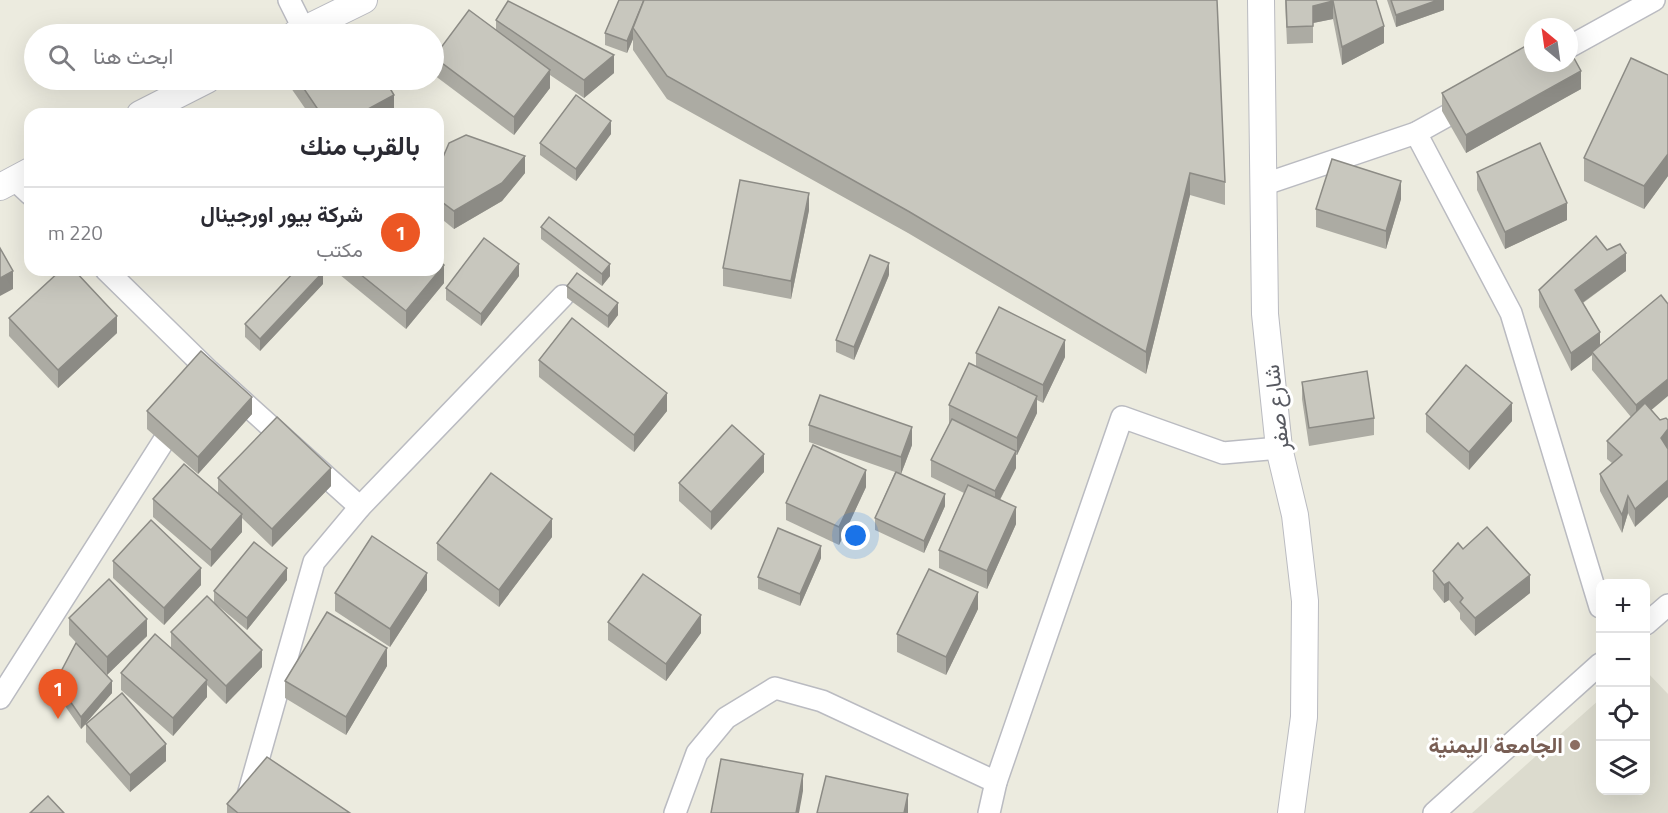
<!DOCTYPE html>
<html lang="ar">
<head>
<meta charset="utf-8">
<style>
  body { margin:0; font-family:"Titillium Web",Vazirmatn,sans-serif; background:#f7f7f7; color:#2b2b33; direction:rtl }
  .controls { position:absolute; right:18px; bottom:18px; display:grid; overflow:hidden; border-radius:12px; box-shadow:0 6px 24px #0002 }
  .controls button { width:54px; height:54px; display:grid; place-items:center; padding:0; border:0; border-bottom:2px solid #e1e1e2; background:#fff; color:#2b2b33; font:30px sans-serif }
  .compass { position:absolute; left:1524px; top:18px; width:54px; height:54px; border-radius:50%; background:#fff; box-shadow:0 6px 24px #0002; rotate:331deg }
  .you { position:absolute; left:856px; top:536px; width:21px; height:21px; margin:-15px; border:4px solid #fff; border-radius:50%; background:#1a73e8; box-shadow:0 0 0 9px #1a73e833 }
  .badge { display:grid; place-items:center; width:39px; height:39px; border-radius:50%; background:#ec5724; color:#fff; font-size:20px; font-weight:700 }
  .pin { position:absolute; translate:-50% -50px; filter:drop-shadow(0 2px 3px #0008) }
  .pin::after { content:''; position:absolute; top:32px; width:21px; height:18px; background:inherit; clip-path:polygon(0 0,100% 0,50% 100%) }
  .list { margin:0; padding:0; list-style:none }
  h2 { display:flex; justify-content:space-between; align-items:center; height:78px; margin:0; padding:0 24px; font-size:26px }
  h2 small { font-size:20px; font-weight:400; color:#7c7c81 }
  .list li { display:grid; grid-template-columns:39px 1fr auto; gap:18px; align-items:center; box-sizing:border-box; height:90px; padding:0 24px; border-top:2px solid #e1e1e2 }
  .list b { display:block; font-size:22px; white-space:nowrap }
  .list p { margin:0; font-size:20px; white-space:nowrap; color:#7c7c81 }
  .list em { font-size:20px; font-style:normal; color:#7c7c81 }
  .icon { flex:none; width:33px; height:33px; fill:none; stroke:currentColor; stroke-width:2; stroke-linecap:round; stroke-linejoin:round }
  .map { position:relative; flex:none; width:1668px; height:813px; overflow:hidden; direction:ltr }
  .search { position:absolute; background:#fff; box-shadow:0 6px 24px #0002; left:24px; top:24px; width:420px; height:66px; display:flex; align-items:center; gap:15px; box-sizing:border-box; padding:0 21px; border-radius:33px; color:#7c7c81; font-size:22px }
  .panel { position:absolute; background:#fff; box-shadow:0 6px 24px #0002; left:24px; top:108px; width:420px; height:168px; border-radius:18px; direction:rtl }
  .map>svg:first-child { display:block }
</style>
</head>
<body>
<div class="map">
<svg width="1668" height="813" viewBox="0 0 1668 813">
  <rect width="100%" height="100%" fill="#ecebdf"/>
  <path fill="#dcdbce" d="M 1646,671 L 1668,694 L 1668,813 L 1472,813 L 1600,699 L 1600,790 L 1646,790 Z"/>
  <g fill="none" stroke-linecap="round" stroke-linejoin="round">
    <defs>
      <g id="minor">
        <path d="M 289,0 L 304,30"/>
        <path d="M 1569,47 L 1654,0"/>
        <path d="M 1416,133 L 1511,313 L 1600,607"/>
        <path d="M 14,179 L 30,194"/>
        <path d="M 1265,184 L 1416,133 L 1470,103"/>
        <path d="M 106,270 L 209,371 L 360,507"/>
        <path d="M 1646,624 L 1668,605"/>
        <path d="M 0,698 L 177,420"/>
        <path d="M 243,813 L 314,562 L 360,507 L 563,296"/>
        <path d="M 675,813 L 697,753 L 726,718 L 775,688 L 822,701 L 996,782"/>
        <path d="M 989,813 L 996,782 L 1122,417 L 1223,453 L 1279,448"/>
        <path d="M 1434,813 L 1600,664"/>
      </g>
      <g id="tertiary">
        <path d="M 1261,0 L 1265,314 L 1279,448 L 1295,515 L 1305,601 L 1304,717 L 1291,813"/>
        <path d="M 295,34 L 364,0"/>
        <path d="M 140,114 L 207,80"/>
        <path d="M 0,187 L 30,171"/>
      </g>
    </defs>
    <use href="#minor" stroke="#babbc1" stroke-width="24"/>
    <use href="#tertiary" stroke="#babbc1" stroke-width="28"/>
    <use href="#minor" stroke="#fff" stroke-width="21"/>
    <use href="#tertiary" stroke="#fff" stroke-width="26"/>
  </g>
  <g fill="#acaba3">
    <path d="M 619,0 L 1225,182 L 1225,205 L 1190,195 L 1146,374 L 908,233 L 667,99 L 633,50 L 633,39 L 627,53 L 605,45 L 605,33 Z"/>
    <path d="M 1285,0 L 1376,0 L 1384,43 L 1342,65 L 1333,19 L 1313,23 L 1313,43 L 1287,44 Z"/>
    <path d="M 1387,0 L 1444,0 L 1444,10 L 1396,27 Z"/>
    <path d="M 496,20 L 614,73 L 584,98 L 550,75 L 550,88 L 514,135 L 434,75 L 434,57 L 496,30 Z"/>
    <path d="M 1668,75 L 1668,176 L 1644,209 L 1584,181 L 1584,158 Z"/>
    <path d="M 291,80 L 385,80 L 394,113 L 392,114 L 309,114 L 291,88 Z"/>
    <path d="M 1581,89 L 1466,153 L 1442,111 L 1442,93 Z"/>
    <path d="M 611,134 L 576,181 L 540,155 L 540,143 Z"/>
    <path d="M 438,169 L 525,173 L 502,201 L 454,229 L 438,216 Z"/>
    <path d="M 1477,172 L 1567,220 L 1505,249 L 1477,190 Z"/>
    <path d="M 1401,199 L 1386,249 L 1316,227 L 1316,209 Z"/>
    <path d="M 809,210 L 791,299 L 723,286 L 723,268 Z"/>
    <path d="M 541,227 L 610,276 L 602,286 L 541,239 Z"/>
    <path d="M 1607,250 L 1626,271 L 1583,303 L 1600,345 L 1660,420 L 1668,420 L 1668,447 L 1635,527 L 1628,513 L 1622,533 L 1600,491 L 1600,474 L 1612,463 L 1607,459 L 1607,441 L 1631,417 L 1592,370 L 1592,355 L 1571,371 L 1539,307 L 1539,290 Z"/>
    <path d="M 334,270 L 438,270 L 444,283 L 406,329 Z"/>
    <path d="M 889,275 L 854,360 L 836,352 L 836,340 Z"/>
    <path d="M 519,276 L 481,326 L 446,300 L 446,288 Z"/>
    <path d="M 323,284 L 260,351 L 245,337 L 245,324 Z"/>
    <path d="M 567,286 L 618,315 L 608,328 L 567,298 Z"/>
    <path d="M 9,318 L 117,333 L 58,388 L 9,336 Z"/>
    <path d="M 976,353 L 1065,357 L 1043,403 L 1037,400 L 1037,413 L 1017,455 L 1016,455 L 1016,468 L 1000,500 L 1016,524 L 987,589 L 939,568 L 939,550 L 964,493 L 931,477 L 931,460 L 950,423 L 949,423 L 949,405 L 976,367 Z"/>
    <path d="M 539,360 L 667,411 L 634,452 L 539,377 Z"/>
    <path d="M 1302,382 L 1374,418 L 1374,435 L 1309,446 L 1302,399 Z"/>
    <path d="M 147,411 L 252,414 L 198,474 L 147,429 Z"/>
    <path d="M 1426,414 L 1512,421 L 1469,470 L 1426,432 Z"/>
    <path d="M 809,425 L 912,445 L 901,474 L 945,506 L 924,553 L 875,530 L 875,518 L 895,472 L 809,442 Z"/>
    <path d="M 764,472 L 711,530 L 679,501 L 679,483 Z"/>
    <path d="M 218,478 L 331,486 L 272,547 L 242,518 L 242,532 L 211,567 L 153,517 L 153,499 L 218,494 Z"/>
    <path d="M 866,487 L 839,545 L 786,520 L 786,503 Z"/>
    <path d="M 552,537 L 499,607 L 437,560 L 437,543 Z"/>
    <path d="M 1463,549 L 1530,593 L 1475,636 L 1460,619 L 1460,613 L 1449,600 L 1444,603 L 1433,589 L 1433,571 Z"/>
    <path d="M 821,558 L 800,606 L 758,589 L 758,577 Z"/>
    <path d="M 113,561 L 201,585 L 164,625 L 113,578 Z"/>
    <path d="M 287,580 L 247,630 L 217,605 L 262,667 L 226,704 L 207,685 L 207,697 L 173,736 L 121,690 L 121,673 L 171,649 L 171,632 L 214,603 L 214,591 Z"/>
    <path d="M 427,590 L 390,647 L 335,611 L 335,593 Z"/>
    <path d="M 978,609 L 946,675 L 897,652 L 897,634 Z"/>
    <path d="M 69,618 L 147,636 L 107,675 L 69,635 Z"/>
    <path d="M 608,622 L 701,633 L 666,681 L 608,640 Z"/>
    <path d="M 387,666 L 346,735 L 285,698 L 285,681 Z"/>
    <path d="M 56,681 L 112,693 L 86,723 L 166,761 L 130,792 L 86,742 L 86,724 L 81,729 L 56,693 Z"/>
    <path d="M 227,804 L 350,813 L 227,813 Z"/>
  </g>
  <g fill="#8c8b85">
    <path d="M 1438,0 L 1444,0 L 1444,10 L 1396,27 L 1396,15 Z"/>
    <path d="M 1333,1 L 1333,19 L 1313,23 L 1313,43 L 1313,6 Z"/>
    <path d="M 1384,26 L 1384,43 L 1342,65 L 1342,47 Z"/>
    <path d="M 633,28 L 633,39 L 627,53 L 627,41 Z"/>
    <path d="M 614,55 L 614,73 L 584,98 L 584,80 Z"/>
    <path d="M 550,70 L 550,88 L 514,135 L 514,117 Z"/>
    <path d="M 1581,71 L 1581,89 L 1466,153 L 1466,135 Z"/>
    <path d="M 394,95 L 394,113 L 392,114 L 359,114 Z"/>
    <path d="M 611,121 L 611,134 L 576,181 L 576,169 Z"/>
    <path d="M 1668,154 L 1668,176 L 1644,209 L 1644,186 Z"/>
    <path d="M 525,156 L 525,173 L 502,201 L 454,229 L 454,211 Z"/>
    <path d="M 1190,173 L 1190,195 L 1146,374 L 1146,352 Z"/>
    <path d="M 1401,181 L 1401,199 L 1386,249 L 1386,231 Z"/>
    <path d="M 809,193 L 809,210 L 791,299 L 791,281 Z"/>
    <path d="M 1567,203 L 1567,220 L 1505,249 L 1505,232 Z"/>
    <path d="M 1626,253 L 1626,271 L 1575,308 L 1575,290 Z"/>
    <path d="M 889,263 L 889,275 L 854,360 L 854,347 Z"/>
    <path d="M 519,264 L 519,276 L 481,326 L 481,314 Z"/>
    <path d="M 610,264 L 610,276 L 602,286 L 602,274 Z"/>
    <path d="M 444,265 L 444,283 L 406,329 L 406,311 Z"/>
    <path d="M 13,271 L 13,289 L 0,296 L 0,278 Z"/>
    <path d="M 323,272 L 323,284 L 260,351 L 260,339 Z"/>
    <path d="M 618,303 L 618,315 L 608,328 L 608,316 Z"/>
    <path d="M 117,316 L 117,333 L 58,388 L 58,370 Z"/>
    <path d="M 1600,332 L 1600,349 L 1592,352 L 1592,355 L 1571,371 L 1571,353 Z"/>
    <path d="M 1065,340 L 1065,357 L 1043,403 L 1043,385 Z"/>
    <path d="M 1668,379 L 1668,396 L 1636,423 L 1636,405 Z"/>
    <path d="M 667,393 L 667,411 L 634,452 L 634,435 Z"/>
    <path d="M 1037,396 L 1037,413 L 1017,455 L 1017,438 Z"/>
    <path d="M 252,397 L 252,414 L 198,474 L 198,457 Z"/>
    <path d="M 1512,403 L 1512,421 L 1469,470 L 1469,452 Z"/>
    <path d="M 912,427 L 912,445 L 901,474 L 901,457 Z"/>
    <path d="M 1668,429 L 1668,447 L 1661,456 L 1661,438 Z"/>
    <path d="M 1016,451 L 1016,468 L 995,509 L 995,491 Z"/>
    <path d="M 764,454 L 764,472 L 711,530 L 711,512 Z"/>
    <path d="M 331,468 L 331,486 L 272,547 L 272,529 Z"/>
    <path d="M 866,470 L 866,487 L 839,545 L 839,527 Z"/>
    <path d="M 1668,480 L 1668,497 L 1635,527 L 1635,509 Z"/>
    <path d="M 945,494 L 945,506 L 924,553 L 924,541 Z"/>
    <path d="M 1628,496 L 1628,513 L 1622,533 L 1622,515 Z"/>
    <path d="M 1016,507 L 1016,524 L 987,589 L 987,571 Z"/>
    <path d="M 242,514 L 242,532 L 211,567 L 211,550 Z"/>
    <path d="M 552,519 L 552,537 L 499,607 L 499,590 Z"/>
    <path d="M 821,546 L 821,558 L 800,606 L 800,594 Z"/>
    <path d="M 201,568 L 201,585 L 164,625 L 164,608 Z"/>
    <path d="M 287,568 L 287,580 L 247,630 L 247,618 Z"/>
    <path d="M 427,573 L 427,590 L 390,647 L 390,629 Z"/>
    <path d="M 1530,575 L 1530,593 L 1475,636 L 1475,618 Z"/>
    <path d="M 1449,582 L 1449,600 L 1444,603 L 1444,585 Z"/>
    <path d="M 978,592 L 978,609 L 946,675 L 946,657 Z"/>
    <path d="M 701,615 L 701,633 L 666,681 L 666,664 Z"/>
    <path d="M 147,619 L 147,636 L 107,675 L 107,657 Z"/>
    <path d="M 387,648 L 387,666 L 346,735 L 346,717 Z"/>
    <path d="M 262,650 L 262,667 L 226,704 L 226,686 Z"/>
    <path d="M 207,680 L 207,697 L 173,736 L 173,718 Z"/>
    <path d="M 112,681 L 112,693 L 81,729 L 81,717 Z"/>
    <path d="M 166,744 L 166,761 L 130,792 L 130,775 Z"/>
    <path d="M 803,774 L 803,791 L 799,813 L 796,813 Z"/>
    <path d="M 908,794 L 908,813 L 904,813 Z"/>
  </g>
  <g fill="#c8c7be" stroke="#8c8b85" stroke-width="1.5">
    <path d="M 619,0 L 644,0 L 627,41 L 605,33 Z"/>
    <path d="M 644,0 L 1217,0 L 1225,182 L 1190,173 L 1146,352 L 908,211 L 667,76 L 633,28 Z"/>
    <path d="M 1286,0 L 1376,0 L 1384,26 L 1342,47 L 1333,1 L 1313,6 L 1313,26 L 1287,27 Z"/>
    <path d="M 1391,0 L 1438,0 L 1396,15 Z"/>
    <path d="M 508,1 L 614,55 L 584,80 L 496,20 Z"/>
    <path d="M 469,10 L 550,70 L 514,117 L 434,57 Z"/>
    <path d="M 1533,42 L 1533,63 L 1569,63 L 1569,49 L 1581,71 L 1466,135 L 1442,93 Z"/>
    <path d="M 1631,58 L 1668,75 L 1668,154 L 1644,186 L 1584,158 Z"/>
    <path d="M 298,80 L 385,80 L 394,95 L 359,114 L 321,114 Z"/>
    <path d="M 576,95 L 611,121 L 576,169 L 540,143 Z"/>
    <path d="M 466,135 L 525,156 L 502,183 L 454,211 L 438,199 L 438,169 L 449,143 Z"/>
    <path d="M 1540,143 L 1567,203 L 1505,232 L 1477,172 Z"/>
    <path d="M 1332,159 L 1401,181 L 1386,231 L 1316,209 Z"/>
    <path d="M 740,180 L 809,193 L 791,281 L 723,268 Z"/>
    <path d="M 549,217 L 610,264 L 602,274 L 541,227 Z"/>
    <path d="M 1596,236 L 1607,250 L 1620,244 L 1626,253 L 1575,290 L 1600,332 L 1571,353 L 1539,290 Z"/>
    <path d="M 484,238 L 519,264 L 481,314 L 446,288 Z"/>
    <path d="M 0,248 L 13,271 L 0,278 Z"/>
    <path d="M 870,255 L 889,263 L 854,347 L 836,340 Z"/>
    <path d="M 438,260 L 444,265 L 406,311 L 355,270 L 438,270 Z"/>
    <path d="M 61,270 L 74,270 L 117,316 L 58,370 L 9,318 Z"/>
    <path d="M 296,270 L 321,270 L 323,272 L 260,339 L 245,324 Z"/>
    <path d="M 577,273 L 618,303 L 608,316 L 567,286 Z"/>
    <path d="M 1661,295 L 1668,304 L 1668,379 L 1636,405 L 1592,352 Z"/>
    <path d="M 999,307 L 1065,340 L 1043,385 L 976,353 Z"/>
    <path d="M 572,318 L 667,393 L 634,435 L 539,360 Z"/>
    <path d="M 201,351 L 252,397 L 198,457 L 147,411 Z"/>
    <path d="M 969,363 L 1037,396 L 1017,438 L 949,405 Z"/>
    <path d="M 1466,365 L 1512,403 L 1469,452 L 1426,414 Z"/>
    <path d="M 1367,371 L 1374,418 L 1309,428 L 1302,382 Z"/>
    <path d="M 820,395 L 912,427 L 901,457 L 809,425 Z"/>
    <path d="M 1645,403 L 1660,420 L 1666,418 L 1668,420 L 1668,429 L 1661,438 L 1668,449 L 1668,480 L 1635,509 L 1628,496 L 1622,515 L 1600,474 L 1622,455 L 1607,441 Z"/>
    <path d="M 277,417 L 331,468 L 272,529 L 218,478 Z"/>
    <path d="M 952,419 L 1016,451 L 995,491 L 931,460 Z"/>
    <path d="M 732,425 L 764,454 L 711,512 L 679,483 Z"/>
    <path d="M 813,445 L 866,470 L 839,527 L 786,503 Z"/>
    <path d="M 184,464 L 242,514 L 211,550 L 153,499 Z"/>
    <path d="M 896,472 L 945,494 L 924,541 L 875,518 Z"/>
    <path d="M 491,473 L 552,519 L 499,590 L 437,543 Z"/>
    <path d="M 968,485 L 1016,507 L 987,571 L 939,550 Z"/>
    <path d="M 151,520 L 201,568 L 164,608 L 113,561 Z"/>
    <path d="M 1487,527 L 1530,575 L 1475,618 L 1460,602 L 1463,598 L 1449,582 L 1444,585 L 1433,571 L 1458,543 L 1463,549 Z"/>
    <path d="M 778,528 L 821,546 L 800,594 L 758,577 Z"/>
    <path d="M 372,536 L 427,573 L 390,629 L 335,593 Z"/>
    <path d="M 254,542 L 287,568 L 247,618 L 214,591 Z"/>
    <path d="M 929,569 L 978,592 L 946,657 L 897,634 Z"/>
    <path d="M 643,574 L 701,615 L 666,664 L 608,622 Z"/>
    <path d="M 109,579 L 147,619 L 107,657 L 69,618 Z"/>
    <path d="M 207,596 L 262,650 L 226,686 L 171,632 Z"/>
    <path d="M 327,612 L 387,648 L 346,717 L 285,681 Z"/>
    <path d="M 155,634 L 207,680 L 173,718 L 121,673 Z"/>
    <path d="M 76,643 L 112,681 L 81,717 L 56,681 Z"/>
    <path d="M 122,693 L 166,744 L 130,775 L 86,724 Z"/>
    <path d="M 267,757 L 350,813 L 238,813 L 227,804 Z"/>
    <path d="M 721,759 L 803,774 L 796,813 L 711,813 Z"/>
    <path d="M 826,776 L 908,794 L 904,813 L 817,813 Z"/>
    <path d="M 48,796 L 64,813 L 30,813 Z"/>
  </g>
  <circle fill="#8d6e63" stroke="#fff" stroke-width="2" cx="1575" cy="745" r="6"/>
  <g text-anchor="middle" stroke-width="6" stroke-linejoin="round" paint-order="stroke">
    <g font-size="22" fill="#585a61" stroke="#fff">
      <text transform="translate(1276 408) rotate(-97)" y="8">شارع صفر</text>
    </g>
    <g font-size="22" font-weight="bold" fill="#785e54" stroke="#fff" text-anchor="end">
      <text x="1563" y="753">الجامعة اليمنية</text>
    </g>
  </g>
</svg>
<div class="controls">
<button>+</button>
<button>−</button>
<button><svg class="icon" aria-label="locate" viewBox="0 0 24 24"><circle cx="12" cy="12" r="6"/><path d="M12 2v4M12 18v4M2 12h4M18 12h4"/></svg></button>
<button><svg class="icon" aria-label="layers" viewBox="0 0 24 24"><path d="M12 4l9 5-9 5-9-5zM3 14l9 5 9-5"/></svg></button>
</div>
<svg class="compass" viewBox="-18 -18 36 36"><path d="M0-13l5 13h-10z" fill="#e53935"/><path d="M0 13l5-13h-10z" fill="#7c7c81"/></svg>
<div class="you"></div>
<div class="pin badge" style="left:58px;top:719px">1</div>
<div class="search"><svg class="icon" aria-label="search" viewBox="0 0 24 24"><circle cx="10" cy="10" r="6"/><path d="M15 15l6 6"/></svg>ابحث هنا</div>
<section class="panel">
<h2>بالقرب منك<small></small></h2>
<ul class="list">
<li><span class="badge">1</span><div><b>شركة بيور اورجينال</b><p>مكتب</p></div><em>220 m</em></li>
</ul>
</section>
</div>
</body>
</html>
